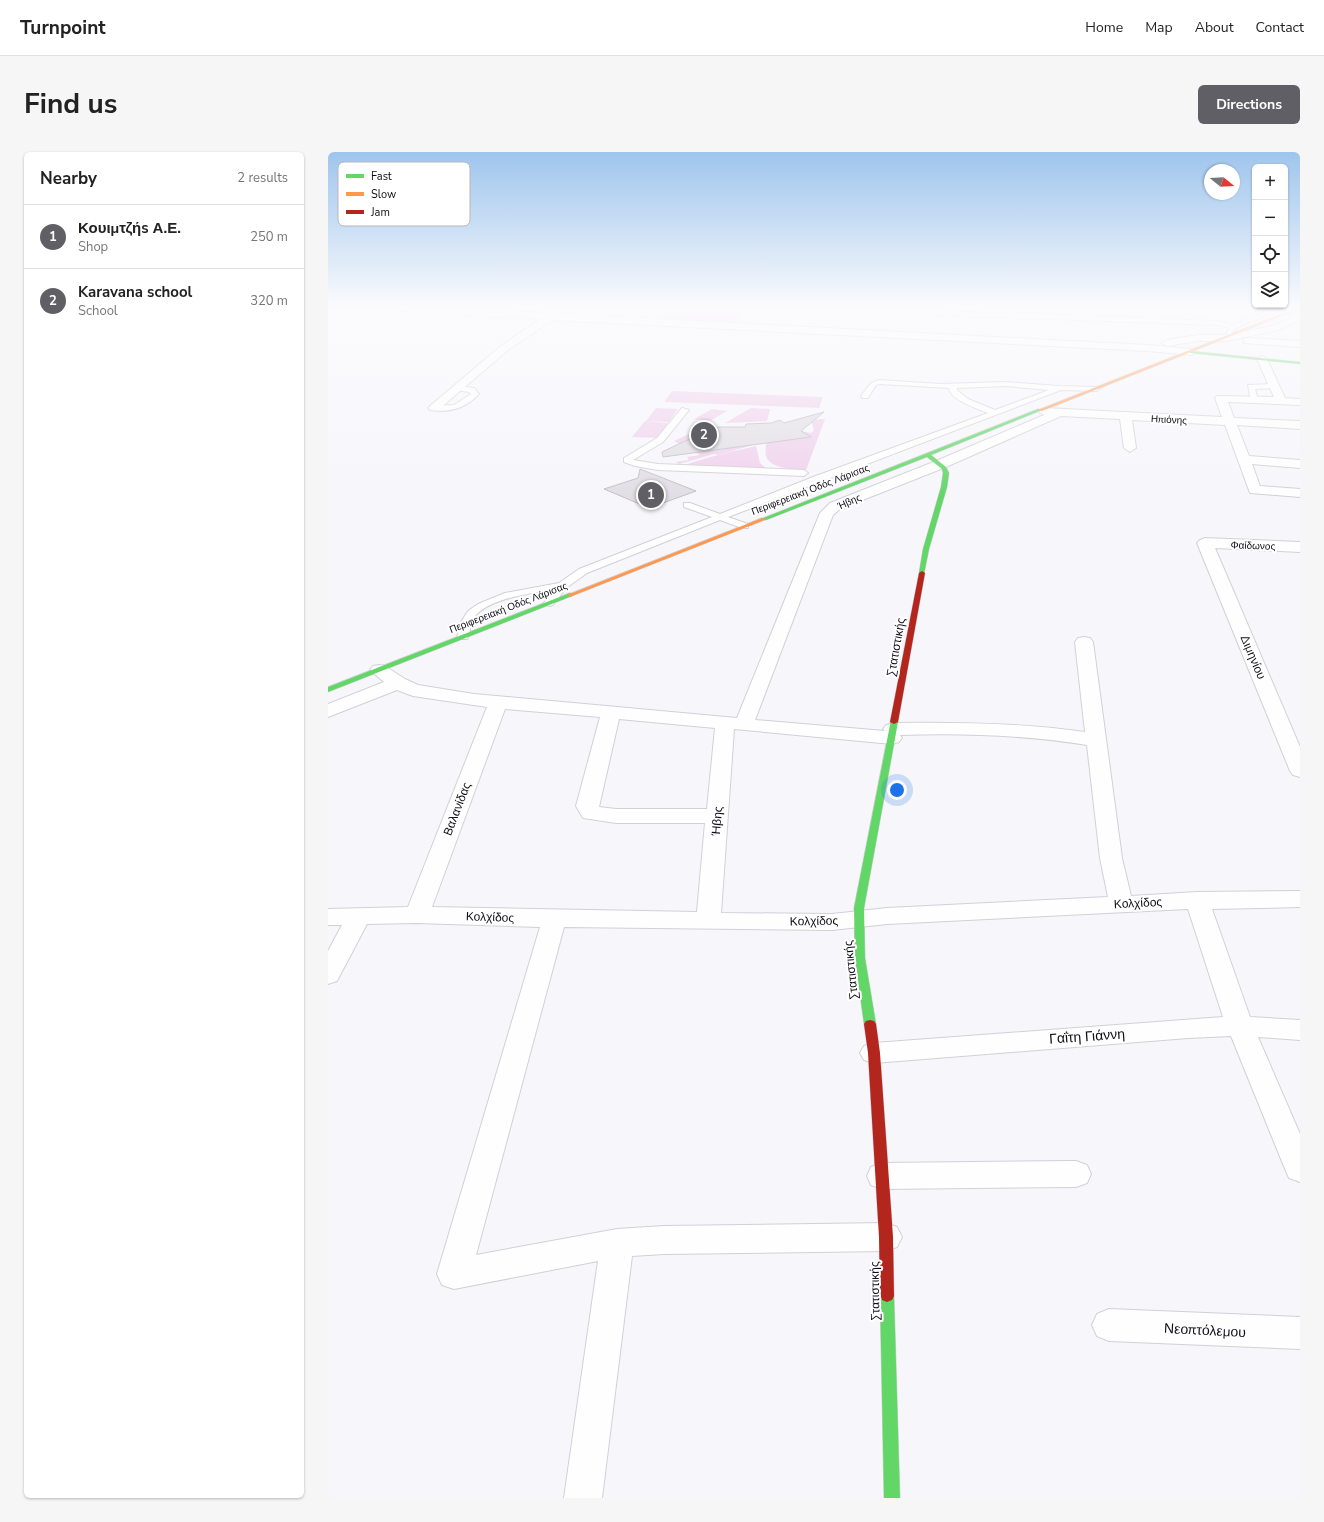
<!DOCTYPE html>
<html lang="en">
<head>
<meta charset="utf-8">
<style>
  body { margin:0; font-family:"Nunito Sans",sans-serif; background:#f6f6f6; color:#222 }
  .controls { position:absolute; right:12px; top:12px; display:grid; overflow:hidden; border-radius:6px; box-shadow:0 1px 3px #0004 }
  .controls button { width:36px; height:36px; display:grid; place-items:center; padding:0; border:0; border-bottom:1px solid #e0e0e0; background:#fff; color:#222; font:20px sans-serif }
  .compass { position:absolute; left:876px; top:12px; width:36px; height:36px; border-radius:50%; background:#fff; box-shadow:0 1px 3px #0004; rotate:108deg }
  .you { position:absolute; left:569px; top:638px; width:14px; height:14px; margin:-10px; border:3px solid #fff; border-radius:50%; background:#1a73e8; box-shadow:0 0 0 6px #1a73e833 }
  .badge { display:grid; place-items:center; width:26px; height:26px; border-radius:50%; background:#615f66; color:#fff; font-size:13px; font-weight:700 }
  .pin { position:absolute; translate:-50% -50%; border:2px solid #fff; box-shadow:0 1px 4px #0006 }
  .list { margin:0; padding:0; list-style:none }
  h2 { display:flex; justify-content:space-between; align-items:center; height:52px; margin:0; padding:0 16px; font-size:17px }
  h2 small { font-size:13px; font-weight:400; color:#767676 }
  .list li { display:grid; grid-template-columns:26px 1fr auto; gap:12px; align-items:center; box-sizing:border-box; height:64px; padding:0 16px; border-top:1px solid #e0e0e0 }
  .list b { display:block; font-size:15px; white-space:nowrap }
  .list p { margin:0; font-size:13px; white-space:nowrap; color:#767676 }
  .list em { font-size:13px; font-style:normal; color:#767676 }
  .icon { flex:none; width:22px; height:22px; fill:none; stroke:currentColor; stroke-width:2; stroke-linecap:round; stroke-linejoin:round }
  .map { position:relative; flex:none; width:972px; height:1346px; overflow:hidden; border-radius:6px }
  header { display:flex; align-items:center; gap:24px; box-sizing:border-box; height:56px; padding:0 20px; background:#fff; border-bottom:1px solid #e0e0e0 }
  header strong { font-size:19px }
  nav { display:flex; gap:22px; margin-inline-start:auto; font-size:14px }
  .intro { display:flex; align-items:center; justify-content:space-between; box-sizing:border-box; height:96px; padding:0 24px }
  h1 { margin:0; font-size:28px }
  .button { padding:10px 18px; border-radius:6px; background:#615f66; color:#fff; font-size:14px; font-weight:700 }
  main { display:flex; gap:24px; padding:0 24px }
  aside { flex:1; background:#fff; border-radius:6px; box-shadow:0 1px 3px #0004 }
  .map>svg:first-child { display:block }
</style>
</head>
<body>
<header>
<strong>Turnpoint</strong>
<nav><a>Home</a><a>Map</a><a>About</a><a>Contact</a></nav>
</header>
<div class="intro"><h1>Find us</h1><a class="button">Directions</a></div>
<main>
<aside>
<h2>Nearby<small>2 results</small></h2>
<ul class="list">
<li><span class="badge">1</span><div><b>Κουιμτζήs Α.Ε.</b><p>Shop</p></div><em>250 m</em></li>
<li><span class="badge">2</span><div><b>Karavana school</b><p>School</p></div><em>320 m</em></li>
</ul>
</aside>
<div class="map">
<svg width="972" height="1346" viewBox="0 0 972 1346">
  <rect width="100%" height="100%" fill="#f7f6fb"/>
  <g fill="#f0d2ec">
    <path d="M 321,156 L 424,156 L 403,175 L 300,170 Z"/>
    <path d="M 461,156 L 644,156 L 643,161 L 597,159 L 595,162 L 460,157 Z"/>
    <path d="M 682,156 L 830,156 L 832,162 L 824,163 L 828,168 L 680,163 Z"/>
    <path d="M 344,239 L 495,245 L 491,256 L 336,250 Z"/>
    <path d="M 328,256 L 350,257 L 341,270 L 318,269 Z"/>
    <path d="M 423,256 L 442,257 L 439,269 L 397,271 Z"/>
    <path d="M 384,257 L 399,259 L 382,269 L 366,267 Z"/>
    <path d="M 497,267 L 478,318 C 466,318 449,317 441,309 C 436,305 438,295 438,290 L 473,279 L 483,281 L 486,278 L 484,271 L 480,268 Z"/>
    <path d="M 317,269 L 340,271 L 328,286 L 304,285 Z"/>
    <path d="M 372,277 L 380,277 L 380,280 L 351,292 L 346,289 Z"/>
    <path d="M 423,291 L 425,293 L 390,303 L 386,302 L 351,312 L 348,310 L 361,308 L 359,305 L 372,303 L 369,301 L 375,298 Z"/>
    <path d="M 428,294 L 432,311 L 439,317 L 354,314 C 379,305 402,300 428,294 Z"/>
  </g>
  <g fill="#e2dee6" stroke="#c3c0c6">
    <path d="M 496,260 L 473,279 L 483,285 L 335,305 L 334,300 L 387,275 L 417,275 L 418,272 L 443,271 L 452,268 L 456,271 Z"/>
    <path d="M 312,317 L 368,339 L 321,356 L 276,337 L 310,326 Z"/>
  </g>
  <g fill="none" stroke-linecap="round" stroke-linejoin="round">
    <defs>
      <g id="lane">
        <path d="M 598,156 L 612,159 L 889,169 L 905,173 L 948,156 L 957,156 L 914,173 L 908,176 L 901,184 L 898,182 L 902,176 L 889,173 L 611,163 L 600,159 Z"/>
        <path d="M 551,228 L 613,232 L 678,230 L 730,234 L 768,235 L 772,237 L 768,239 L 733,238 L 400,365 L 420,372 L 420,376 L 414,376 L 392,368 L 259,421 L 238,436 L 225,453 L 221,454 L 216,451 L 226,438 C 203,441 163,446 147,464 C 141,472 143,480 139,487 L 131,487 L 129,485 L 133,470 L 140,459 L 150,452 L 177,441 L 231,431 L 251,417 L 384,365 L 356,355 L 356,351 L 362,351 L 392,362 L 485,325 L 660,261 C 650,257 622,248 621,236 L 552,232 L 548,233 L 540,246 L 534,246 L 533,244 L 543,231 ZM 678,234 L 721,238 L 667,258 L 640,247 L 629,238 L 629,236 Z"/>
        <path d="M 946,232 L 949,232 L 949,236 L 927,237 L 930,248 L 923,250 L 920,233 Z"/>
        <path d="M 127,234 L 146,236 L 151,242 C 138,256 121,261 103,258 L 102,256 L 106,254 L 126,253 L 143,242 L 141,240 L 127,238 Z"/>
        <path d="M 354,256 L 361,258 L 335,290 L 305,308 L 330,312 L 476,318 L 480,321 L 476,324 L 330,318 L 307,314 L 296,310 L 296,306 L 329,286 Z"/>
      </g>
      <g id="street">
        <path d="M 68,156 L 124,156 L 819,193 L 863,197 L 868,200 L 863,203 L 819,199 L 224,168 L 180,198 L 110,258 L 102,258 L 100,256 L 102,254 L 173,194 L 212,167 L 73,159 Z"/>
        <path d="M 972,161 L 972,168 L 950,178 L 899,189 L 870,189 L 839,194 L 834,191 L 839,188 L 870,183 L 899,183 L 944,174 Z"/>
        <path d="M 920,186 L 972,189 L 972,195 L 916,191 L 915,189 L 916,187 Z"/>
        <path d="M 934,204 L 939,207 L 957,246 L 972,247 L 972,253 L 900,250 L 906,266 L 972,269 L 972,277 L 909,273 L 921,304 L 972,308 L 972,316 L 924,312 L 932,334 L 972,337 L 972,345 L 922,341 L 897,273 L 804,268 L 808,296 L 802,300 L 796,296 L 792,267 L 733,264 L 618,315 L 512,357 L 505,363 L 427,568 L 557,579 L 555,577 L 558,573 L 565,571 C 629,570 694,571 757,580 L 747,490 L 750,486 L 756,485 L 762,486 L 765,490 L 794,706 L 803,744 L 869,740 L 972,739 L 972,755 L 884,757 L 922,865 L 972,868 L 972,888 L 930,885 L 972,982 L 972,1030 L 961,1026 L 957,1017 L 903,884 L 860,886 L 546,911 L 536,908 L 532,901 L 536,894 L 546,891 L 895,865 L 860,757 L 559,772 L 504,778 L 236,775 L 148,1103 L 289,1077 L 336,1074 L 558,1071 L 569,1075 L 574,1085 L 569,1095 L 558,1099 L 336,1102 L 304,1104 L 274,1346 L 236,1346 L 270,1109 L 126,1137 L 114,1133 L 109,1122 L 212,775 L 89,771 L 39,772 L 9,829 L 0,832 L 0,799 L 14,773 L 0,773 L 0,757 L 80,755 L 159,555 L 85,544 L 69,538 L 0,565 L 0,552 L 56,530 L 42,518 L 45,514 L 51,513 L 57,514 L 77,527 L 90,533 L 146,542 L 409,566 L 492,361 L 502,351 L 608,309 L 716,263 L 711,260 L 717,256 L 894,265 L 887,246 L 889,244 L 946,245 L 929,207 ZM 177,557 L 272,565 L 248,654 L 255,666 L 288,671 L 377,671 L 369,760 L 104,755 ZM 291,567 L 387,576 L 379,657 L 288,657 L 271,655 ZM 406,577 L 564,592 L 571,590 L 574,586 L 572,583 C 634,581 697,583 759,593 L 772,706 L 780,745 L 559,756 L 504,762 L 393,761 Z"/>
        <path d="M 877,386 L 972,390 L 972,400 L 887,396 L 972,595 L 972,625 L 965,623 L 962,619 L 869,391 L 872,388 Z"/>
        <path d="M 748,1009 L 759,1013 L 763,1022 L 759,1031 L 748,1035 L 554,1037 L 543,1033 L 539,1024 L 543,1015 L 554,1011 Z"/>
        <path d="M 781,1157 L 972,1165 L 972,1197 L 781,1189 L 769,1184 L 764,1173 L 769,1162 Z"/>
      </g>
      <g id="fast">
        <path d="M 863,199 L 972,210 L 972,212 L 862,201 Z"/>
        <path d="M 710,257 L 714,258 L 603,303 L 618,315 L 621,321 L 619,335 L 601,397 L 596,422 L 591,421 L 595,397 L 613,335 L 615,321 L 614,317 L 599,305 L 438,368 L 433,367 Z"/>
        <path d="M 242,441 L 245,443 L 244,444 L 0,540 L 0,535 Z"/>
        <path d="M 563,568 L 566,568 L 570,570 L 536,756 L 537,806 L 548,872 L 546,875 L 542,876 L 538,875 L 536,872 L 527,806 L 526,756 Z"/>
        <path d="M 559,1138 L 564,1140 L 566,1144 L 572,1346 L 556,1346 L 552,1144 L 554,1140 Z"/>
      </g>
      <g id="slow">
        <path d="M 968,156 L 972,156 L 972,157 L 714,259 L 710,258 Z"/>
        <path d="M 434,366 L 439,367 L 244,444 L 242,445 L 239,443 Z"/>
      </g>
      <g id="jam">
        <path d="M 594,419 L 597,421 L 570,570 L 566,572 L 562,570 L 591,421 Z"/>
        <path d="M 542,868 L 546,869 L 548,872 L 552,901 L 565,1085 L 566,1144 L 564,1148 L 559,1150 L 554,1148 L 552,1144 L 551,1085 L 540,901 L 536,872 L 538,869 Z"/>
      </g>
    </defs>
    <use href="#lane" stroke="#d2d0d7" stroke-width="2"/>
    <use href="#street" stroke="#d2d0d7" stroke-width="2"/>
    <use href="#fast" stroke="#d2d0d7" stroke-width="1"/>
    <use href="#slow" stroke="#d2d0d7" stroke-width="1"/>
    <use href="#jam" stroke="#d2d0d7" stroke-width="1"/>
    <use href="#lane" fill="#fefefe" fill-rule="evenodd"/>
    <use href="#street" fill="#fefefe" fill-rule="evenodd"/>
    <use href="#fast" fill="#63d668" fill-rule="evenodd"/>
    <use href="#slow" fill="#ff974d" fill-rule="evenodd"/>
    <use href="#jam" fill="#b3261e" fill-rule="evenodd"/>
  </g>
  <linearGradient id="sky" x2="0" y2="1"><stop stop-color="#9fc5ed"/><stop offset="0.45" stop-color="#fbfbfd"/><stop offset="1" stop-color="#fbfbfd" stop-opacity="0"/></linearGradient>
  <rect width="972" height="345" fill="url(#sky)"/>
  <g text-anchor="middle" stroke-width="4" stroke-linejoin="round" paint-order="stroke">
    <g font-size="10" fill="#100d16" stroke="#fff">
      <text transform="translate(841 267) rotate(3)" y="4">Ηπιόνης</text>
      <text transform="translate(482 337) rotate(-21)" y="4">Περιφερειακή Οδός Λάρισας</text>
      <text transform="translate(521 349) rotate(-24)" y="4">Ήβης</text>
      <text transform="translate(925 393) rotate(2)" y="4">Φαίδωνος</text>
      <text transform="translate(180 455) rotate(-21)" y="4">Περιφερειακή Οδός Λάρισας</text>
    </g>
    <g font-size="12" fill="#100d16" stroke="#fff">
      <text transform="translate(568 495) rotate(-80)" y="4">Στατιστικής</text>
      <text transform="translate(925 505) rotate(67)" y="4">Διμηνίου</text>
      <text transform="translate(129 657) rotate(-69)" y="4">Βαλανίδας</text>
      <text transform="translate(389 669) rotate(-85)" y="4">Ήβης</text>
      <text transform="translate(810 751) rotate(-3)" y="4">Κολχίδος</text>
      <text transform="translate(162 765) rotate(2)" y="4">Κολχίδος</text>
      <text transform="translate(486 769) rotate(-1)" y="4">Κολχίδος</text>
      <text transform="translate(523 818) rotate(-96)" y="4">Στατιστικής</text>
      <text transform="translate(547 1139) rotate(-91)" y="4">Στατιστικής</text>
    </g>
    <g font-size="14" fill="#100d16" stroke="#fff">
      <text transform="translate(759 884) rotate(-4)" y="5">Γαΐτη Γιάννη</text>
      <text transform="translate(877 1178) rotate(3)" y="5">Νεοπτόλεμου</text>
    </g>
  </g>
  <rect x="10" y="10" width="132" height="64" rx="6" fill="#fff" stroke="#b7b6b9" stroke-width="1"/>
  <rect x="18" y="22" width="18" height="4" fill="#63d668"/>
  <rect x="18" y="40" width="18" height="4" fill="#ff974d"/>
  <rect x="18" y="58" width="18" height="4" fill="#b3261e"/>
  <g font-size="11" fill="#100d16">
    <text x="43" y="28">Fast</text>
    <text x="43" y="46">Slow</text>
    <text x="43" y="64">Jam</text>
  </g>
</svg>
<div class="controls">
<button>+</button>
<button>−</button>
<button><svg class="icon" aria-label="locate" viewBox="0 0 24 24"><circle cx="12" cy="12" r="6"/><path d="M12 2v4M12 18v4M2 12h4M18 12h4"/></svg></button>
<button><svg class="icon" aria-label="layers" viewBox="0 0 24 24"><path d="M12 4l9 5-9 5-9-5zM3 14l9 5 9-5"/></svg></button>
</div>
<svg class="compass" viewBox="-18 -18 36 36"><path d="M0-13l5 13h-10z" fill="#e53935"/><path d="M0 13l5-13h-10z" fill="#767676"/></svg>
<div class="you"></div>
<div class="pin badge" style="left:323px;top:343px">1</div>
<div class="pin badge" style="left:376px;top:283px">2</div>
</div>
</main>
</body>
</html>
